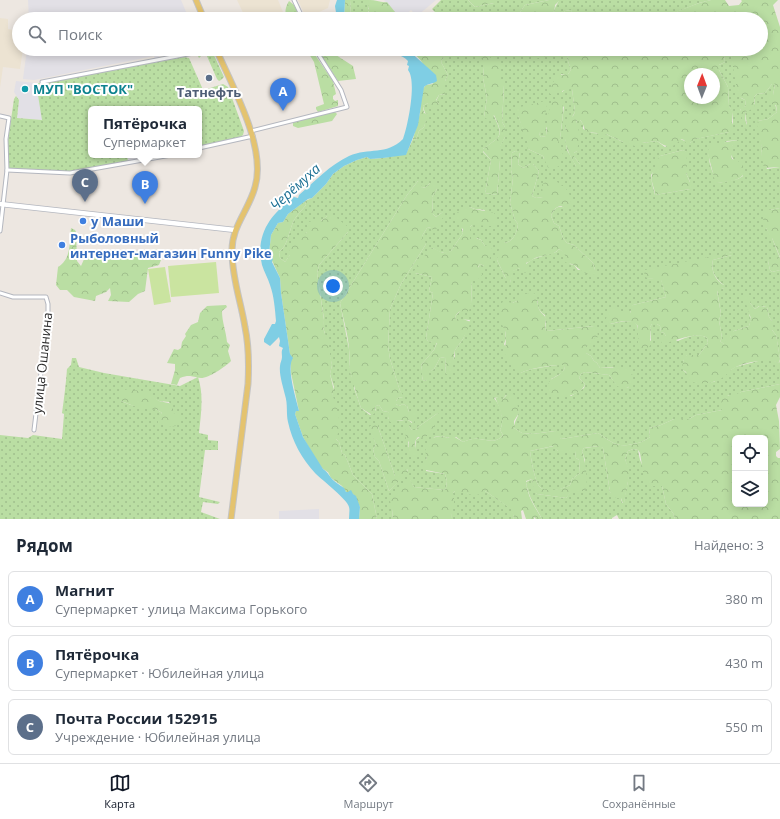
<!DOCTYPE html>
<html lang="ru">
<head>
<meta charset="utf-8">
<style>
  body { margin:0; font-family:"Open Sans",sans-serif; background:#f6f6f7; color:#1f2937 }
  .controls { position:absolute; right:12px; bottom:12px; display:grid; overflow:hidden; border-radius:6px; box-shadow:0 2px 10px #0003 }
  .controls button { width:36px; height:36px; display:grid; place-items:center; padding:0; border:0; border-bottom:1px solid #e0e1e3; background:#fff; color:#1f2937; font:20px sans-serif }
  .compass { position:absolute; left:684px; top:68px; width:36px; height:36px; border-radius:50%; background:#fff; box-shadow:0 2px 10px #0003; rotate:1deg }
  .you { position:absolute; left:333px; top:286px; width:14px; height:14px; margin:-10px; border:3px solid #fff; border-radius:50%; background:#1a73e8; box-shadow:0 0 0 6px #1a73e833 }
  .badge { display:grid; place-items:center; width:26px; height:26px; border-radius:50%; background:#111827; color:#fff; font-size:13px; font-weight:700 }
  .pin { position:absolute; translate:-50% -33px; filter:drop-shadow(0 1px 2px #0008) }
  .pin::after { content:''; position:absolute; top:21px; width:14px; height:12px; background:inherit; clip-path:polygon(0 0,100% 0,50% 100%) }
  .popup { position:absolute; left:88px; top:106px; width:114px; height:52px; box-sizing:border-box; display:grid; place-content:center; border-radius:6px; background:#fff; filter:drop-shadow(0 1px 3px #0005); font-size:13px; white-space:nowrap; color:#747a83 }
  .popup b { font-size:15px; color:#1f2937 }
  .popup::after { content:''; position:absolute; left:50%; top:100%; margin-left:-8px; border:8px solid transparent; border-top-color:#fff }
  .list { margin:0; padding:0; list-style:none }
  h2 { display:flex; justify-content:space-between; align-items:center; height:52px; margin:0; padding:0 16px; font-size:17px }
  h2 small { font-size:13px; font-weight:400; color:#747a83 }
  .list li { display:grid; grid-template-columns:26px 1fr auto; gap:12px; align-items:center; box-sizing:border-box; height:56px; margin:0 8px 8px; padding:0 8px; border:1px solid #e0e1e3; border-radius:6px }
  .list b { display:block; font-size:15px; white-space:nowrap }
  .list p { margin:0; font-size:13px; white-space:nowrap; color:#747a83 }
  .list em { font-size:13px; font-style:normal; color:#747a83 }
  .icon { flex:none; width:22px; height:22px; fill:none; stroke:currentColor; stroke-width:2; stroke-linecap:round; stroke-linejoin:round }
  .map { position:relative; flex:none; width:780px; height:519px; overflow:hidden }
  .search { position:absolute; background:#fff; box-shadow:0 2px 10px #0003; left:12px; right:12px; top:12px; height:44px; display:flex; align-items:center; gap:10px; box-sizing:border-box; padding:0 14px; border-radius:22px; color:#747a83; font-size:15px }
  .sheet { height:244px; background:#fff }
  nav { display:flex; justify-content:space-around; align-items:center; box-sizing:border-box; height:56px; border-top:1px solid #e0e1e3; background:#fff; font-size:11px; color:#747a83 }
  nav a { display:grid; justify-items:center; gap:2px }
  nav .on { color:#111827 }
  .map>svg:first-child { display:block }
</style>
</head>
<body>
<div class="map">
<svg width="780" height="519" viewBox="0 0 780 519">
  <defs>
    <pattern id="grass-dots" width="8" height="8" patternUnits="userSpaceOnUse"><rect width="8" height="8" fill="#badea3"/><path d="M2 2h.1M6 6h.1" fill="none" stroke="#a0bf8d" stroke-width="1.8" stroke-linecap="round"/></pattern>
    <pattern id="forest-crowns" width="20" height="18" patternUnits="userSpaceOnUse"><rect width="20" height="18" fill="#badea3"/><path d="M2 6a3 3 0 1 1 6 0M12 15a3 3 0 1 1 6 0" fill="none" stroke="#a0bf8d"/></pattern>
  </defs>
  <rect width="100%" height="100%" fill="#ede7e1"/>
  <g fill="#e2e0e6">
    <path d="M 28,0 L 181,0 L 189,19 L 29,19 Z"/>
    <path d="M 384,0 L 436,0 L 417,16 L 411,10 L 401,19 Z"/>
    <path d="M 27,49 L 201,49 L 175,55 L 174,53 L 159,56 L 159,58 L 155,59 L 154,56 L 34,80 L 23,79 Z"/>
    <path d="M 16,81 L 36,83 L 43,120 L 17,118 L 19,100 L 14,92 Z"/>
    <path d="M 127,155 L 162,155 L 128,161 Z"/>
    <path d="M 319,509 L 319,519 L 279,519 L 279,511 Z"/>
  </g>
  <g fill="#ece3d2">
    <path d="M 237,0 L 278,0 L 285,17 L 281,19 L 246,19 Z"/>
    <path d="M 298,0 L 330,0 L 328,8 L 306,18 Z"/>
    <path d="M 0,18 L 8,19 L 8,29 L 19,31 L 19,49 L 23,49 L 20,69 L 3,67 L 0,88 Z"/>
  </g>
  <g fill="url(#grass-dots)" fill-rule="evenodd">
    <path d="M 350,0 L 370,0 L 368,12 L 371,13 L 376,19 L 351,19 Z"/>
    <path d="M 441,0 L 468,0 L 475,7 L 494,3 L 494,0 L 549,0 L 525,5 L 520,12 L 521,19 L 433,19 L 437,14 L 432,9 Z"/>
    <path d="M 559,0 L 711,0 L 699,3 L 669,15 L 669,19 L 598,19 L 597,12 C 590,14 580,15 573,15 L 571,10 L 565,11 L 557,18 L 554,16 C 553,8 558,4 559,0 Z"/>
    <path d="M 459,49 L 527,49 L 527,51 L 533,53 L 566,50 L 566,49 L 583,49 L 571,52 L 567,58 L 571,70 L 568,74 L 561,74 L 562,92 L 566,89 L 572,89 L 575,112 L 565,129 L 565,137 L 567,150 L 576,166 L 580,164 L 574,157 L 574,153 L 577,151 L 576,123 L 577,120 L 580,120 L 583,124 L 583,129 L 592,133 L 606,134 L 623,142 L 642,143 L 657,141 L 665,147 L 680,139 L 690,143 L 695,139 L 729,132 L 733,122 L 732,112 L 729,106 L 728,87 L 719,70 L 719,65 L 725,62 L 723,49 L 730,49 C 734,66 736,82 741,98 L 745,100 L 746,106 L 740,109 L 747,125 L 745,112 L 755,104 L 754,97 L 757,94 L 765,93 L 772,84 L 775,84 L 773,95 L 777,112 L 768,119 L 758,121 L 762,149 L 761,153 L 767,169 L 780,167 L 780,208 L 770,210 L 766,228 L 772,238 L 780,258 L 778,259 L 774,259 L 768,261 L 770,270 L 772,272 L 780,270 L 780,359 L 776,335 L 772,330 L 772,321 L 769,317 L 767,307 L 759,306 L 755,309 L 750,303 L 749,295 L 749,314 L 751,320 L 749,326 L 734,331 L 725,345 L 720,341 L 722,338 L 719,320 L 721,314 L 717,290 L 724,288 L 724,285 C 716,280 710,270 713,260 L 732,255 L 732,252 L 647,278 L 661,279 L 666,297 L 633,305 L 630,313 L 621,313 L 610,324 C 619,323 638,316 638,330 L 651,341 L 650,327 L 652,324 L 657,324 L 660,326 L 661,332 L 664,333 L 666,336 L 678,341 C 686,337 700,332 707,338 L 708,343 L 699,355 L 687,355 L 683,361 L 683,370 L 697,383 L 714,382 L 735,367 L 762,360 L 772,360 L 779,363 L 780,361 L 780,384 L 741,392 L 737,395 L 728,395 L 722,410 L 696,415 L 689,419 L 674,419 L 661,425 L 649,428 L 650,437 C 644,441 640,443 633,444 C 616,448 612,442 598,433 L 561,439 L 555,431 L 533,434 L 522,433 L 514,428 C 514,420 520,416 518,410 L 506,395 L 503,399 L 500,399 L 496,397 L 494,398 C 501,406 505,421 500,430 L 503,435 C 496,444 488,440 479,439 C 474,438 468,440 463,442 L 456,437 L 450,438 L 441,436 L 434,437 L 427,454 L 426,471 L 445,474 L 447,481 L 446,488 L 444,490 L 414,487 L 410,480 L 392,509 L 393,519 L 377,519 L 372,494 L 353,475 L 345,455 L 342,453 L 339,442 L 336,439 L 332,395 L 334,387 L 330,374 L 332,365 L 323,326 L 324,319 L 317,273 L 319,265 L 348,232 L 327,216 L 321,221 L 307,226 L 307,232 L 285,262 L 280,258 L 279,252 C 288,246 289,230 294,220 C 297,215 302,210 306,205 L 305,201 L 312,198 L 326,184 L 333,174 L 344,166 L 357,160 L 367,157 L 370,159 L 383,158 L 406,154 L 413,139 L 416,140 L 419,131 L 424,127 L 427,114 L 425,113 L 423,106 L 428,103 L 439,104 L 436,101 L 439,95 L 445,94 L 445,81 L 448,75 L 441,62 L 447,51 L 449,51 L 455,54 L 458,54 ZM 484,67 L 504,86 L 502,122 L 505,127 L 505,137 L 500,146 L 500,160 L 497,195 L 485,193 L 491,160 L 483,152 L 483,149 C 502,135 504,137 493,114 L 484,117 L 487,98 L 483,78 ZM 564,106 L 561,131 L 561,138 L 558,141 L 558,146 L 544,159 L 543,156 L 528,149 L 528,142 L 518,115 L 541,129 L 539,134 L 541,137 L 546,136 L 546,128 ZM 738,140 L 730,148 L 731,155 L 743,176 L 738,179 L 718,183 C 713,174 708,163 709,153 L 727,141 ZM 683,150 L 686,152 L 686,173 L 690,182 L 690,189 L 655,195 L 652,183 L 651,175 L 657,166 L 660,156 ZM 515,151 L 520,153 L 518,164 L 523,168 L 530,164 L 533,164 L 539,171 L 532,196 L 536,198 L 543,197 L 569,209 C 559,205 555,206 551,216 L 554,223 L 559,226 L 563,238 L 567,243 L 574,245 L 593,263 L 595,270 L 578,270 L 574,265 L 570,264 L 564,252 L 559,249 L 556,252 L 533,259 L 520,268 L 512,271 L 510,283 L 505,277 L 497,260 L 504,243 C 513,242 517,233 518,224 L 515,220 L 510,203 L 513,178 L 511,170 L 512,153 ZM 418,181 L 422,188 L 426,187 L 430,183 L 437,189 L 432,197 L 433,214 L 436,217 L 443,212 L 431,227 L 427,228 L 422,236 L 422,241 L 426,244 L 401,284 L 390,309 L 388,346 L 390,359 L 400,391 L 403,397 L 398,398 L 396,401 L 396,404 L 399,406 L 403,404 L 407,406 L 409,412 L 414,412 L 412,423 L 408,420 L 392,421 L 388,418 L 390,414 L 388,412 L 383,411 L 379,405 L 376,406 L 376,410 L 370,415 L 361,408 L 354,388 L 354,382 L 351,375 L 349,362 L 349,349 L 340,303 L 407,195 ZM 470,207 L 475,209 L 485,210 L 478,225 L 472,225 L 470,227 L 470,241 L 473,242 L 477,238 L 481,240 L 485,246 L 487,246 L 484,266 L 480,264 L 472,280 L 471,304 C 465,309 458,311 455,317 L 456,319 L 470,320 L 463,339 L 455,350 L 455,356 L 446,374 L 445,357 L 440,358 L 434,369 L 428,372 L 426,381 L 423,380 C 421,375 423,371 421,365 L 434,350 L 437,342 L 428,341 L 426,338 L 433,293 L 429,291 L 432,277 L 415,273 L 433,248 C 439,252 444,255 451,251 L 463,233 L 460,221 ZM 517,301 L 538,301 C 537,308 540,312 545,315 L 546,331 L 594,326 L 592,340 L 586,346 L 586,353 L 591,356 L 594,361 L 597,363 L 600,368 L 613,367 L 629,387 C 619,391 615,382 609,375 L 585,372 L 581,374 L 579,378 L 585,384 L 584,388 L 571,396 L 551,379 L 562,373 L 565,368 L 563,364 C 553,366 529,368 521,373 L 504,344 L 506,339 L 505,328 L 508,303 L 512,303 ZM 438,413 L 429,430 L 416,440 L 415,449 L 408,447 L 409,426 L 412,430 L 416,430 L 418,427 ZM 378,427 L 395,476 L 398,476 L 407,469 L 408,471 L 389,491 L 379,461 L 375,457 L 373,449 L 376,445 L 372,433 Z"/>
    <path d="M 209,52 L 213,53 L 224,77 L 221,80 L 219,81 L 217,79 L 206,54 L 202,55 L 199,58 L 198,56 Z"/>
    <path d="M 184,57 L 189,58 L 204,92 L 207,91 L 207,89 L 223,84 L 228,87 L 244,131 L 243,135 L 240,137 L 199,147 L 199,109 L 91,109 L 91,155 L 127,155 L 128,161 L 70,172 L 8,169 L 8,140 L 14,99 L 16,96 L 19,100 L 17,118 L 42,120 L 36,83 L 43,83 Z"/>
    <path d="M 72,358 L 76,358 L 79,367 L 104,373 L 180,386 L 198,377 C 204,395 201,414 199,433 L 208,435 L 208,440 L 218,441 L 218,450 L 205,450 L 199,497 L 220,502 L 218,504 L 203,502 L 201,512 L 220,519 L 0,519 L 0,435 L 28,438 L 33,435 L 62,439 L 64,414 L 62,413 C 64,398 66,384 67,369 L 71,365 ZM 150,396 L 159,401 L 169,402 L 173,410 L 173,413 L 159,418 L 162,413 L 156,409 L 131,405 L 121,401 Z"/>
    <path d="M 554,446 L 558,451 L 575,450 L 576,458 L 579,460 L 580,473 L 572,479 L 570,485 C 563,489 546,494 540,487 C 535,483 531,458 530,451 Z"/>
    <path d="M 600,446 L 603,448 L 610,492 L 621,498 L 622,503 L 624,503 C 626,483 632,479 625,459 L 628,451 L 633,449 L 638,450 L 640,460 L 652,486 L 662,486 L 666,504 L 673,513 L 675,519 L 619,519 L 617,515 L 612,518 L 612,519 L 542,519 C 535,506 528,496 526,482 L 532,479 L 535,491 L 537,494 L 566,498 L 586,470 L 584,467 L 585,460 L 582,451 L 584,448 Z"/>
    <path d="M 483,490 L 485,491 L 512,509 L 514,517 L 513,519 L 451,519 L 453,493 L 455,491 L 462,491 L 469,494 Z"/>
  </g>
  <g fill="url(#forest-crowns)" fill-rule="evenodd">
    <path d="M 345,0 L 350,0 L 351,19 L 344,19 Z"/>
    <path d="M 370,0 C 376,0 381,3 387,2 L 395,12 L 395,19 L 376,19 L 367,10 L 369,9 L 368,2 Z"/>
    <path d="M 468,0 L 494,0 L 494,3 L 475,7 Z"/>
    <path d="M 549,0 L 560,0 L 555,5 C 555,9 553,12 554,16 L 557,17 L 565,11 L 571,10 L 573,14 C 578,15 591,15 595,11 L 597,12 L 598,19 L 521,19 L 520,12 L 525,5 Z"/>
    <path d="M 711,0 L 725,0 L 729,6 L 739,5 L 742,1 L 741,0 L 778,0 L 773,5 L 780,27 L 780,167 L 764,168 L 761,153 L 762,149 L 757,125 L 758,121 L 768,119 L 777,112 L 776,105 L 771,104 L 769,100 L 769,97 L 773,95 L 775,84 L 772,84 L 765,93 L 757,94 L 754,97 L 755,108 L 745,112 L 746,129 L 744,128 L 740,108 L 746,106 L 745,100 L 738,96 L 730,49 L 761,49 L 761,19 L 669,19 L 668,15 L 699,3 Z"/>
    <path d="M 289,1 L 294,5 L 301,19 L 288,19 C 284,13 285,8 289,1 Z"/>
    <path d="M 306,49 L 311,49 L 333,81 L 336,94 L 333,96 L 333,99 L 335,101 L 338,100 L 338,106 L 318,112 L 316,109 L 316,107 L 324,104 L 314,62 Z"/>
    <path d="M 316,49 L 330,49 L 336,55 L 353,66 L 356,79 L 338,81 Z"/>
    <path d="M 406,49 L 459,49 L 458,54 L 449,51 L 447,51 L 441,62 L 448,75 L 445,81 L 445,94 L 439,95 L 436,100 L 439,104 L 438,108 L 435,109 L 432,109 L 431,104 L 428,103 L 423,106 L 424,113 L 428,114 L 424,127 L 419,131 L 416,140 L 413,139 L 420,113 L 422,90 L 426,85 L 433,84 C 427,70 421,55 406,49 Z"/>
    <path d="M 527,49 L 566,49 L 561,52 L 535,59 L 533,58 L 533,53 L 527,51 Z"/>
    <path d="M 583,49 L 723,49 L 725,62 L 719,65 L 719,70 L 728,87 L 729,106 L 732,111 L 732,130 L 729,132 L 696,139 L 690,143 L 686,143 L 684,140 L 681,139 C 673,149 667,148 657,141 L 642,143 L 638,147 L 623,142 L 606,134 L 603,138 L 601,138 L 597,133 C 579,132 588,129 580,120 L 577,120 L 576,123 C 581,131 579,142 577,151 L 574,153 L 574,157 L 580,164 L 579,167 L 576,166 C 567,152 560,135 569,118 L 573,116 L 575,112 L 572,89 C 564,89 558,94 550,94 L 549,90 C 555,80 555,74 568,74 L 571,70 L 567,58 L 571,52 ZM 690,74 L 714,74 L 714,98 L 690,98 Z"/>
    <path d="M 484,54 L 500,63 L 499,79 L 504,85 L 502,122 L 505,127 L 505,137 L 500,147 L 500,160 L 497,195 L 485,193 L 491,160 L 483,151 L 483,149 C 502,135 504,137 494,115 L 487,119 L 484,117 L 487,98 L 483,78 L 484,67 L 481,57 Z"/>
    <path d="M 557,100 L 561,101 C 566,110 560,127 561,138 L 558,142 L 558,146 L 561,148 L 563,155 L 559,166 L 553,169 L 549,170 L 543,156 L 528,149 L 526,145 L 528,142 L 523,137 L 522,132 L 523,129 C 520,124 520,117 516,113 L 516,108 L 545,101 L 547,105 L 543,127 L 539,134 L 541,137 L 546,136 C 547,125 547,111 553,101 Z"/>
    <path d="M 335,112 L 337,114 L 332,121 L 298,128 L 293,126 L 293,121 Z"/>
    <path d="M 738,140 L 739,141 L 739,144 L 732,146 L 731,155 L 732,159 C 737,160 741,162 743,166 C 749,181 728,181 718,183 L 715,181 L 709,158 L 708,145 Z"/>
    <path d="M 683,150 L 687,152 L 686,173 L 692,187 L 690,189 L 655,195 C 655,188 650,181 652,175 C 653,168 657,169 657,160 L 660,156 Z"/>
    <path d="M 515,151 L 520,152 L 518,164 L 523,168 L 530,164 L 533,164 L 539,171 L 532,196 L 536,198 L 543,197 L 542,185 C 551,174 567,186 570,196 C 571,199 571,203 571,207 L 569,209 L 566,209 L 561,206 C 555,207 553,211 551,216 L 554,223 L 559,226 L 563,238 L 567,243 L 574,245 L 593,263 L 595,270 L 598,272 L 596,275 C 585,275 583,272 574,265 C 571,263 568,264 565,262 C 566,255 565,253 559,249 C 553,256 543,255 535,258 C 531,260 530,262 526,263 L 526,264 L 530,270 L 528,273 L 524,273 L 520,268 L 513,271 L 510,283 L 508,283 L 497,260 L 501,238 L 504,243 C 513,242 517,233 518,224 L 515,220 L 510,203 L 513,178 L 511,170 L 512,153 Z"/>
    <path d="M 418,181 L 421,182 L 422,188 L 426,187 L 430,183 L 436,183 L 437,189 L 432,197 L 433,214 L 436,217 L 443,212 L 445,214 L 435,231 L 433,230 L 431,227 L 427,228 L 422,236 L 422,241 L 425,241 L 426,244 L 401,284 L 390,309 L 388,346 L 390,359 L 400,391 L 403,395 L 403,397 L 398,398 L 396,401 L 396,404 L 399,406 L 403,404 L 407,406 L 409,412 L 414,412 L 416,413 L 414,423 L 408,420 L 405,421 L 402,420 L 390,422 L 388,417 L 389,414 L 388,412 L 383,411 L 379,405 L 376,406 L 375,413 L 372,415 L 361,408 C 357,397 354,386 351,375 C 348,366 350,358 349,349 C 348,334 343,318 340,303 L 407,195 Z"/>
    <path d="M 305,201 L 306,205 C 302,210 297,215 294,220 C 289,230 288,246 279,252 L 280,258 L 285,262 L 290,255 L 289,249 L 299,235 L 303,236 L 307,232 L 307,226 L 309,222 L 315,220 L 321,221 L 327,216 L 333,215 L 348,227 L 348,232 L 319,265 L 317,273 L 324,320 C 324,326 322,331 327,337 L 332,365 L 330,374 L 334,391 L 332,395 C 339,407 342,427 336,439 L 339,442 L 342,453 L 345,455 L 353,475 L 372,494 L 377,519 L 359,519 L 360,507 L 353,494 L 346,492 L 342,486 L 331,478 L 328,472 L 323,469 L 317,462 L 303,437 L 295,414 L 296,411 L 299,411 L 291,373 L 290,354 L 281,293 L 280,278 L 269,254 L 271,235 L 278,223 L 283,222 L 288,214 Z"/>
    <path d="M 470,207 C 477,211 486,210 494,213 L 496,216 L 495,224 L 491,226 L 472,225 L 470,227 L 470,241 L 473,241 L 476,238 L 481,240 L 485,246 L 491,244 L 492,245 L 488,269 L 485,269 L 484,266 L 480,264 L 478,267 L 481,270 L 482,275 L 481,278 L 472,281 L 471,304 L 469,311 C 462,313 460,308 455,317 L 456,319 L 463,319 L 471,322 L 463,339 L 455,350 L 452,370 L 448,374 L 446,374 L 445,357 L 440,358 L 434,369 L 429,372 L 428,378 L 426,381 L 423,380 C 421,375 423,371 421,365 L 434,350 L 437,343 L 428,341 L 426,338 L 433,293 L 429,291 L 432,277 L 415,273 L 414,271 L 430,248 L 433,248 L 443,253 L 451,251 L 463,233 L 463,229 L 460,227 L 460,221 L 455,219 L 454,216 L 456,213 Z"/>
    <path d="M 766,208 L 770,210 L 780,208 L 780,270 L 772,272 L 770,270 L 768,261 L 770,259 L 778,259 L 780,257 L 772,238 L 769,238 C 769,233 768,232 766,228 C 763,223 763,216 763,210 Z"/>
    <path d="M 71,228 L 75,230 L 76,232 L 77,261 L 81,266 L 85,257 L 91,255 L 92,257 L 115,259 L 116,256 L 119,253 L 129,251 L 132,256 C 140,254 147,250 156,249 L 161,260 L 159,265 L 148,268 L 145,291 L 138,294 L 129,302 L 108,301 L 111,295 L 110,288 L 106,292 L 96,296 L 95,301 L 74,297 L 67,290 L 60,290 L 56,285 L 58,267 C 72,258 69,243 71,228 Z"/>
    <path d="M 732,252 L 732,255 L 713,260 C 710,270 716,281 724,285 L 724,288 L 717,291 L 721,314 L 719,320 L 722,338 L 720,341 L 724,344 L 726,339 L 731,336 L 731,333 L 734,331 L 749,326 C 750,322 752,318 749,314 L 744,296 L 746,294 L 749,295 L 752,298 L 750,303 L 755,309 L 761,305 L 763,307 L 767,307 L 769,317 L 772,321 L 772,330 L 776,335 L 777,340 L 780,359 L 779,363 C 767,358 745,362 734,368 C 730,370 727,375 722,378 C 716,383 693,387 688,378 C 687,376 687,374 686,372 L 683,370 L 682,367 L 684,357 L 687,355 L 699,355 L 708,343 L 707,338 C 698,331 674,341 663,344 L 661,342 L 662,337 L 666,336 L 664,333 L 661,332 L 660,326 L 657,324 L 652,324 L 650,327 L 650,346 L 647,348 L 641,348 L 638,344 L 638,326 C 631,318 619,322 609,324 L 606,319 C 608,311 610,309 618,307 L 621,313 L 630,313 L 631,311 L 631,307 L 633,305 L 666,297 L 661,280 L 647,278 L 644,275 L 645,270 Z"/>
    <path d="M 533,293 L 536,294 C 538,299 537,306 540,311 C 542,314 545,315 546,319 L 545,323 L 546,331 L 594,326 L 597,329 L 598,337 L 592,340 L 592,344 L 586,346 L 586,353 L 591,356 L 594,361 L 597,363 L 600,368 L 623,367 L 630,370 C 631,372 632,374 633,376 C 634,384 627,392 619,387 C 615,385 612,378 609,375 L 585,372 L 581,374 L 579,378 L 585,384 C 581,397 556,400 547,392 C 548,373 558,381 565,368 L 563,365 C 553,365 529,368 521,373 L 517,372 C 514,368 509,364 507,360 C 503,353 506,345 506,338 C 506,330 504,329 501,323 C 499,317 500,306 503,301 L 512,303 L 517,301 L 519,295 Z"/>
    <path d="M 226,305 L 227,307 L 222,311 C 222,322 226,331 227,342 L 230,345 L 228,351 L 231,361 C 225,367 209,378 201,378 C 192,377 190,374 180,378 L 177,385 L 171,384 L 175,370 L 175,364 L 167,363 L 174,349 L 178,350 L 181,348 L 182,342 L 186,336 L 185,334 L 191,325 L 198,322 L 200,313 L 207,306 Z"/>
    <path d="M 780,384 L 780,397 L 776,405 L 779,421 L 780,449 L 776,452 L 776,456 L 778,458 L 780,458 L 780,519 L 675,519 L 673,513 L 666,504 L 662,486 L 652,486 L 645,484 L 640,453 L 638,450 L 633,449 L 628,451 L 625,459 L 629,470 L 629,476 L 624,503 L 623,504 L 621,498 C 615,499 614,496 610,492 L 603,448 C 598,445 590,447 584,448 L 582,451 C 585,459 589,484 585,491 L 572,491 L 566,498 L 537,494 L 534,491 L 532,479 L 526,481 C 527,496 535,507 542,519 L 536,519 L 534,517 L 534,519 L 526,519 L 523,510 L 521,511 L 522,519 L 513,519 L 514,517 L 511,509 L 485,491 L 483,491 C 477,500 464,491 455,491 L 453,493 C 456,502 452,510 451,519 L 393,519 L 392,509 L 390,501 L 409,480 L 410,479 L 414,487 L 444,490 L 446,488 L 447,481 L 445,474 L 426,470 C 423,466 425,462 427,458 L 425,451 L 431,438 L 441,436 L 449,438 L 453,436 L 463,442 C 468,440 473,438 479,439 C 488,440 496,444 503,435 L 500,430 C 506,419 498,406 495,397 L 503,399 C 507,394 510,392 516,396 L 519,413 L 514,421 L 514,428 L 522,433 L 533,434 L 555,431 L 558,432 L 561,439 L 598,433 C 612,442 616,448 633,444 C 640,443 644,441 650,437 L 649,428 L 661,425 L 674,419 L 689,419 L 696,415 L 722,410 C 719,389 729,399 741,392 ZM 735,438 L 765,438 L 765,504 L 735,504 ZM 553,446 L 558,451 L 575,451 L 576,458 L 579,460 L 580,473 L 572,479 L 570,485 C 563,489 546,493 540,487 C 535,483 531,458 530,451 Z"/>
    <path d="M 128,389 L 146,392 L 159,401 L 173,404 L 173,413 L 179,414 L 179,420 L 176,426 L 168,427 L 158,423 L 158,418 L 162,413 L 156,409 C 145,411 131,405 121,401 L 118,395 L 121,391 Z"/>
    <path d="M 438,413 L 441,415 L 431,431 L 427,432 L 427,436 L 425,439 L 418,437 C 414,441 414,448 417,454 L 414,461 L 412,460 L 412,456 C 408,452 408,446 409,442 L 406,439 L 405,430 L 407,426 L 409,426 L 412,430 L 416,430 L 418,427 Z"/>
    <path d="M 374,423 L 378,424 L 378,427 L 395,476 L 398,476 L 399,471 L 407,469 L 408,472 L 389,491 L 379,461 L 375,457 L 373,449 L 376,445 L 369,427 Z"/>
  </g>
  <g fill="#cae4a0">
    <path d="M 216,262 L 219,293 L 171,297 L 168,266 Z"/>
    <path d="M 165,267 L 171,302 L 154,305 L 148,269 Z"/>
  </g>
  <g fill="#7fcee4">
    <path d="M 337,0 L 345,0 L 344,19 L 337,19 L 335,6 Z"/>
    <path d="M 351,49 L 407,49 L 436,75 L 437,81 C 433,84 428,83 424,87 L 418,125 L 406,155 L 383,158 L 370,159 L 367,157 L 357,160 L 344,166 L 333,174 L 326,184 L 312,198 L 308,199 L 288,214 L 283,222 L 278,223 L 271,235 L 269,254 L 273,258 L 272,262 L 280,278 L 281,293 L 290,354 L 293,358 C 286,368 296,398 299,411 L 296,411 L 295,414 L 303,437 L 323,469 C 328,472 329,476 333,480 C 336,483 340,485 344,488 L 346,492 L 348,492 L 351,490 L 353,494 L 356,496 L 360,507 L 359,519 L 349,519 C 349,515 350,510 349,507 C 348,500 322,480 315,473 C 302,459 292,441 288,422 C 286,413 288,404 285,395 C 283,386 279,375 280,366 C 280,363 282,360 282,357 C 282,353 281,352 283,348 L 279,346 L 280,341 L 279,337 L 270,346 L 264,342 L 264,339 L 272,324 L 275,324 L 276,321 C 275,309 274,296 270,285 C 268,278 264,272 262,265 C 255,234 271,214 294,197 L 298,198 L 299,195 C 315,181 330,165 349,156 C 369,147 386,156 403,139 C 408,125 417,81 408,70 L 409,66 L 407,65 L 408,61 C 397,47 366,59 351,49 Z"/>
  </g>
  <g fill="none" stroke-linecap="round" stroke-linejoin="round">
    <defs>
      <g id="street">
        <path d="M 294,0 L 303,19"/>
        <path d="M 42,82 L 214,49"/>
        <path d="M 0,116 L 9,118 L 6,139 L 7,170 L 0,231"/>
        <path d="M 251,131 L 347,107 L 341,90 L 315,49"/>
        <path d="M 199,148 L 253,136"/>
        <path d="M 7,170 L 70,173 L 171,155"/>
        <path d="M 0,293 L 13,297 L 46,297 L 48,304 L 48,315 L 34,430"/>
      </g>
      <path id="secondary" d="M 0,204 L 235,230"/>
      <g id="primary">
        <path d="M 196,0 L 204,19"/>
        <path d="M 216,49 C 232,86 267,147 255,187 C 249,210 231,227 232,252 C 232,278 241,302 245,327 C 249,346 249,365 248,384 L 231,519"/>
      </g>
    </defs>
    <use href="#street" stroke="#b4b7bf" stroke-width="5"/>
    <use href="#secondary" stroke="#b4b7bf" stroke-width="6"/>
    <use href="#primary" stroke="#c4c4c4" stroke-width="7"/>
    <use href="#street" stroke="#fff" stroke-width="3"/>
    <use href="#secondary" stroke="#fff" stroke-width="4.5"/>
    <use href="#primary" stroke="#e4c36f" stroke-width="5"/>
  </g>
  <circle fill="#5c6f8a" stroke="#fff" stroke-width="1.5" cx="209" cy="78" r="4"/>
  <circle fill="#0f9aa8" stroke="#fff" stroke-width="1.5" cx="25" cy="89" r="4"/>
  <g fill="#3f7fe0" stroke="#fff" stroke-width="1.5">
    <circle cx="83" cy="221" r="4"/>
    <circle cx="62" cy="245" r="4"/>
  </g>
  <g text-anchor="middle" stroke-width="4" stroke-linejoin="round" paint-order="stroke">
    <g font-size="13" font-weight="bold" fill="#0d838f" stroke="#fff" text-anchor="start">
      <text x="33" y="94">МУП "ВОСТОК"</text>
    </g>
    <g font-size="13" font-weight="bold" fill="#4e5e75" stroke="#fff">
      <text x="209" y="97">Татнефть</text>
    </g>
    <g font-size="13" font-weight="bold" fill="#366cbe" stroke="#fff" text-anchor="start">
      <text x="91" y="226">у Маши</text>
      <text x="70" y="243">Рыболовный<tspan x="70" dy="15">интернет-магазин Funny Pike</tspan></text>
    </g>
    <g font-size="13" fill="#2d2d2d" stroke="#fff">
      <text transform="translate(42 363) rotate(-84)" y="5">улица Ошанина</text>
    </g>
    <g font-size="14" font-style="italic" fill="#1b6f93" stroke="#fff">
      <text transform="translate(295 187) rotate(-42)" y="5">Черёмуха</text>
    </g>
  </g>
</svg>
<div class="controls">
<button><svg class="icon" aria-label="locate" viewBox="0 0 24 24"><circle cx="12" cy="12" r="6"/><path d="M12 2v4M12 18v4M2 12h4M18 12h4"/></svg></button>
<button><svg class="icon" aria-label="layers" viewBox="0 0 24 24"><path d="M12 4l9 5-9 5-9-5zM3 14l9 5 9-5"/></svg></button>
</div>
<svg class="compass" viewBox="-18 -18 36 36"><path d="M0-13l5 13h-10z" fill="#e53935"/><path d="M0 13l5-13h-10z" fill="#747a83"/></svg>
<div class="you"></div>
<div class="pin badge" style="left:283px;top:111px;background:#3f7fe0">A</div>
<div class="pin badge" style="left:145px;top:204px;background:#3f7fe0">B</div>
<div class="popup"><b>Пятёрочка</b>Супермаркет</div>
<div class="pin badge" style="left:85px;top:202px;background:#5c6f8a">C</div>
<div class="search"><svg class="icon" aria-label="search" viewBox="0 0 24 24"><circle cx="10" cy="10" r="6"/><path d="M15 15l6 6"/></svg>Поиск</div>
</div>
<section class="sheet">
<h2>Рядом<small>Найдено: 3</small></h2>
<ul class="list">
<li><span class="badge" style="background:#3f7fe0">A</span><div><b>Магнит</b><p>Супермаркет · улица Максима Горького</p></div><em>380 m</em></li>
<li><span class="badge" style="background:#3f7fe0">B</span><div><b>Пятёрочка</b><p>Супермаркет · Юбилейная улица</p></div><em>430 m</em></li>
<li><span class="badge" style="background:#5c6f8a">C</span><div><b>Почта России 152915</b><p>Учреждение · Юбилейная улица</p></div><em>550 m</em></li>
</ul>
</section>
<nav>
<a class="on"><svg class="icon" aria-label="map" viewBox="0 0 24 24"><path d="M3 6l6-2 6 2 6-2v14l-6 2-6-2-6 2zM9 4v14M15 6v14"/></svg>Карта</a>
<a><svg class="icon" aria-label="directions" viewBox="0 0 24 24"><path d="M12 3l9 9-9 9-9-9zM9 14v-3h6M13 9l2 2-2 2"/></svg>Маршрут</a>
<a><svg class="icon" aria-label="saved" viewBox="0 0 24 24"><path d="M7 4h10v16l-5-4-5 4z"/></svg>Сохранённые</a>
</nav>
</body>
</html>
